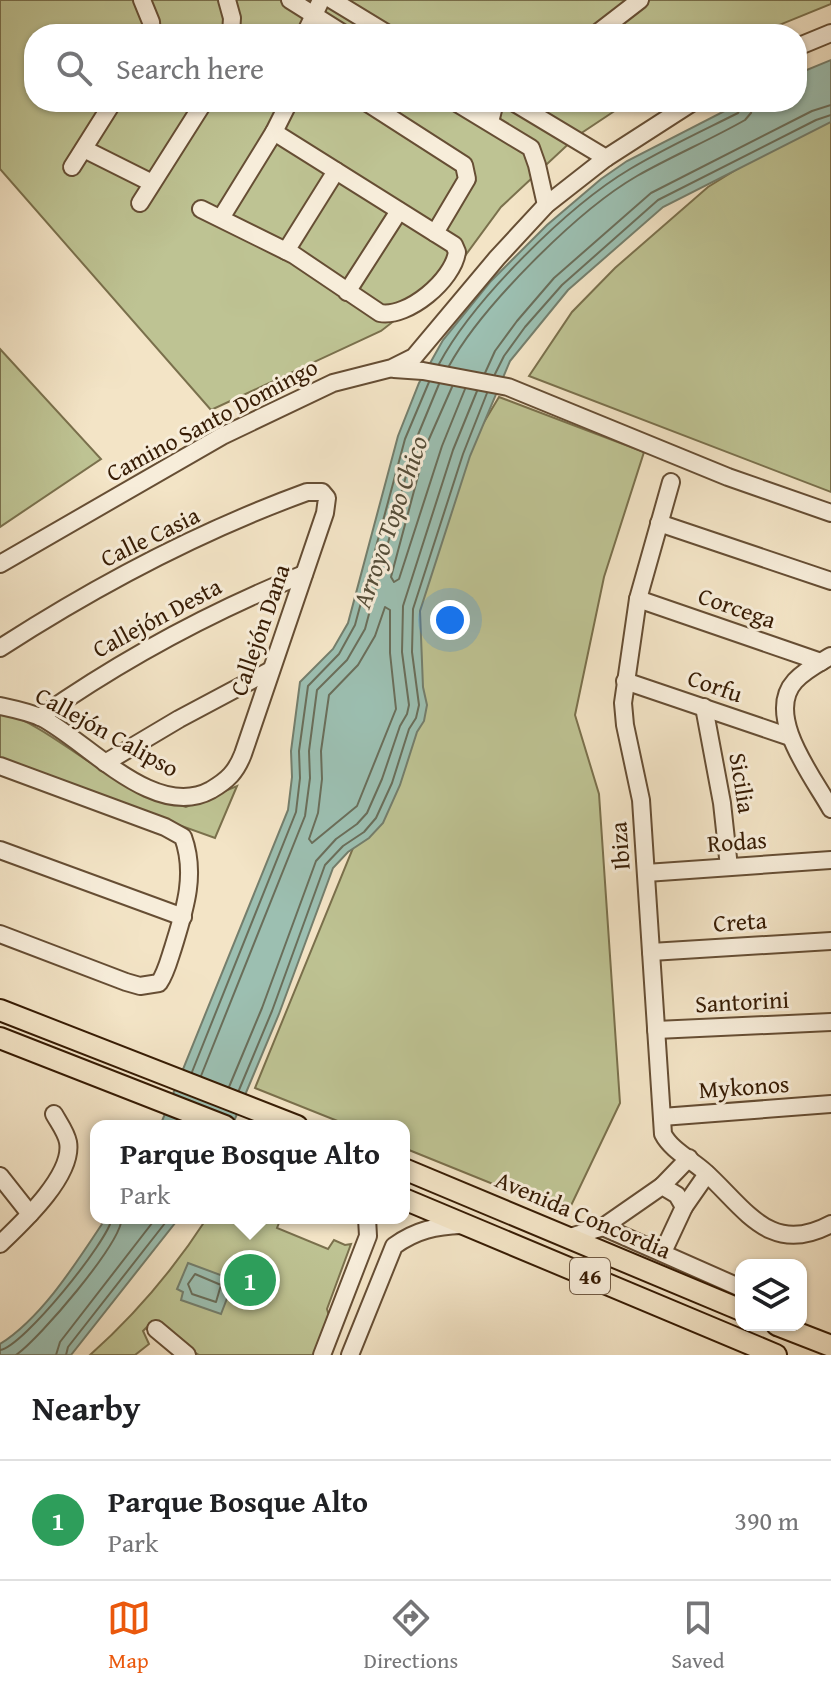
<!DOCTYPE html>
<html lang="en">
<head>
<meta charset="utf-8">
<style>
  body { margin:0; font-family:"Gentium Book Plus",serif; background:#f6f6f6; color:#202124 }
  .controls { position:absolute; right:24px; bottom:24px; display:grid; overflow:hidden; border-radius:16px; box-shadow:0 2px 6px #0004 }
  .controls button { width:72px; height:72px; display:grid; place-items:center; padding:0; border:0; border-bottom:2px solid #e0e0e0; background:#fff; color:#202124; font:40px sans-serif }
  .you { position:absolute; left:450px; top:620px; width:28px; height:28px; margin:-20px; border:6px solid #fff; border-radius:50%; background:#1a73e8; box-shadow:0 0 0 12px #1a73e833 }
  .badge { display:grid; place-items:center; width:52px; height:52px; border-radius:50%; background:#ea580c; color:#fff; font-size:26px; font-weight:700 }
  .pin { position:absolute; translate:-50% -50%; border:4px solid #fff; box-shadow:0 2px 8px #0006 }
  .popup { position:absolute; left:90px; top:1120px; width:320px; height:104px; box-sizing:border-box; display:grid; place-content:center; border-radius:16px; background:#fff; filter:drop-shadow(0 2px 6px #0005); font-size:26px; white-space:nowrap; color:#757577 }
  .popup b { font-size:30px; color:#202124 }
  .popup::after { content:''; position:absolute; left:50%; top:100%; margin-left:-16px; border:16px solid transparent; border-top-color:#fff }
  .list { margin:0; padding:0; list-style:none }
  h2 { display:flex; justify-content:space-between; align-items:center; height:104px; margin:0; padding:0 32px; font-size:34px }
  h2 small { font-size:26px; font-weight:400; color:#757577 }
  .list li { display:grid; grid-template-columns:52px 1fr auto; gap:24px; align-items:center; box-sizing:border-box; height:120px; padding:0 32px; border-top:2px solid #e0e0e0 }
  .list b { display:block; font-size:30px; white-space:nowrap }
  .list p { margin:0; font-size:26px; white-space:nowrap; color:#757577 }
  .list em { font-size:26px; font-style:normal; color:#757577 }
  .icon { flex:none; width:44px; height:44px; fill:none; stroke:currentColor; stroke-width:2; stroke-linecap:round; stroke-linejoin:round }
  .map { position:relative; flex:none; width:831px; height:1355px; overflow:hidden }
  .search { position:absolute; background:#fff; box-shadow:0 2px 6px #0004; left:24px; right:24px; top:24px; height:88px; display:flex; align-items:center; gap:20px; box-sizing:border-box; padding:0 28px; border-radius:32px; color:#757577; font-size:30px }
  .sheet { height:224px; background:#fff }
  nav { display:flex; justify-content:space-around; align-items:center; box-sizing:border-box; height:112px; border-top:2px solid #e0e0e0; background:#fff; font-size:22px; color:#757577 }
  nav a { display:grid; justify-items:center; gap:4px }
  nav .on { color:#ea580c }
  .map>svg:first-child { display:block }
</style>
</head>
<body>
<div class="map">
<svg width="831" height="1355" viewBox="0 0 831 1355">
  <rect width="100%" height="100%" fill="#f3e4c6"/>
  <filter id="stains"><feTurbulence type="fractalNoise" baseFrequency=".0025" numOctaves="4"/><feColorMatrix values="0 0 0 0 .2 0 0 0 0 .09 0 0 0 0 .02 0 0 0 .5 -.17"/></filter>
  <radialGradient id="worn" r=".72"><stop offset=".6" stop-color="#630" stop-opacity="0"/><stop offset="1" stop-color="#630" stop-opacity=".3"/></radialGradient>
  <g fill="#bec393" stroke="#7a704c" stroke-width="2">
    <path d="M 0,0 L 831,0 L 831,4 L 757,34 L 34,34 L 34,102 L 628,102 L 577,136 L 501,207 L 448,279 L 381,331 L 211,410 L 0,169 Z"/>
    <path d="M 831,115 L 831,492 L 529,376 L 572,312 L 615,268 L 708,187 L 813,122 Z"/>
    <path d="M 0,349 L 101,459 L 0,527 Z"/>
    <path d="M 499,397 L 644,452 L 604,577 L 575,715 L 599,794 L 620,1103 L 567,1214 L 404,1148 L 404,1126 L 350,1126 L 255,1088 L 380,782 L 366,744 L 453,474 Z"/>
    <path d="M 0,711 C 36,723 60,743 91,763 C 120,782 152,796 186,807 L 237,786 L 215,838 L 0,761 Z"/>
    <path d="M 207,1218 L 281,1218 L 277,1228 L 328,1249 L 334,1240 L 345,1245 L 351,1244 L 327,1309 L 330,1319 L 316,1355 L 199,1355 L 167,1335 L 161,1326 L 152,1322 L 143,1331 L 149,1344 L 135,1355 L 90,1355 C 136,1314 174,1269 207,1218 Z"/>
  </g>
  <g fill="#9cbfb1" stroke="#747e6c" stroke-width="2">
    <path d="M 831,60 L 831,122 L 663,207 L 568,290 L 510,361 L 470,456 L 420,611 L 423,687 L 427,705 L 424,721 L 417,732 L 400,785 L 383,823 L 369,838 L 348,852 L 333,868 L 279,1014 L 232,1126 L 160,1126 L 288,810 L 292,777 L 291,751 L 300,682 L 333,649 L 348,623 L 398,436 L 419,383 L 443,340 L 490,282 L 547,225 L 601,179 L 627,161 L 742,102 L 797,102 L 797,74 Z"/>
    <path d="M 106,1218 L 179,1218 L 71,1355 L 0,1355 L 0,1344 C 43,1317 78,1260 106,1218 Z"/>
    <path d="M 188,1263 L 234,1280 L 221,1314 L 181,1300 L 183,1292 L 177,1289 Z"/>
  </g>
  <g fill="none" stroke-linecap="round" stroke-linejoin="round">
    <g stroke="#6a6e5a" stroke-width="2">
      <path d="M 439,364 C 473,300 568,206 630,169 C 665,148 702,131 738,113 L 743,102"/>
      <path d="M 449,366 C 481,307 578,210 637,176 C 672,156 710,140 745,120 L 751,113 L 753,102"/>
      <path d="M 485,373 L 495,351 L 517,321 L 554,278 L 651,193 L 812,111 L 831,105"/>
      <path d="M 495,374 L 504,356 L 525,327 L 562,285 L 658,200 L 816,120 L 831,115"/>
      <path d="M 452,387 L 426,446 L 391,577 L 394,582 L 399,579 L 442,446 L 465,389"/>
      <path d="M 385,607 L 390,610 L 390,653 L 396,709 L 357,806 L 312,843 L 309,839 L 318,813 L 322,779 L 321,751 L 329,695 L 358,665 L 375,636 Z"/>
      <path d="M 192,1072 L 296,812 L 300,778 L 299,751 L 308,686 L 339,654 L 355,625 L 405,439 L 429,382"/>
      <path d="M 201,1076 L 305,816 L 310,778 L 309,751 L 317,690 L 347,660 L 365,629 L 415,442 L 439,384"/>
      <path d="M 229,1087 L 262,1008 L 316,861 L 336,839 L 357,824 L 367,813 L 382,779 L 400,726 L 407,714 L 409,705 L 402,652 L 403,606 L 453,450 L 477,391"/>
      <path d="M 239,1090 L 272,1011 L 325,865 L 343,846 L 364,832 L 376,818 L 392,783 L 409,729 L 416,718 L 419,705 L 412,652 L 413,609 L 463,454 L 487,393"/>
      <path d="M 195,1274 L 221,1285 L 216,1302 L 192,1294 L 188,1284 Z"/>
      <path d="M 0,1350 C 23,1347 109,1240 112,1218"/>
      <path d="M 16,1355 C 40,1338 120,1245 122,1218"/>
      <path d="M 56,1355 L 60,1342 L 156,1218"/>
      <path d="M 66,1355 L 68,1347 L 169,1218"/>
    </g>
    <defs>
      <g id="minor">
        <path d="M 142,0 L 151,22 L 152,34"/>
        <path d="M 227,0 L 232,18 L 231,34"/>
        <path d="M 290,0 L 344,34"/>
        <path d="M 332,0 L 388,34"/>
        <path d="M 305,34 L 321,0"/>
        <path d="M 596,34 L 640,0"/>
        <path d="M 797,47 L 831,33"/>
        <path d="M 366,102 L 464,165 L 467,179 L 435,233"/>
        <path d="M 455,102 L 531,148 L 537,165 L 546,205"/>
        <path d="M 513,102 L 606,158"/>
        <path d="M 490,122 L 495,102"/>
        <path d="M 84,149 L 152,183"/>
        <path d="M 72,167 L 113,102"/>
        <path d="M 140,203 L 204,102"/>
        <path d="M 201,209 L 294,255 L 380,313 C 408,318 453,280 457,252 L 454,245 L 274,132"/>
        <path d="M 221,218 L 274,132 L 289,102"/>
        <path d="M 286,251 L 336,171"/>
        <path d="M 347,292 L 399,211"/>
        <path d="M 394,369 L 423,371 L 508,387 L 728,477 L 831,513"/>
        <path d="M 671,482 L 638,599 L 623,703 L 625,725 L 641,800 L 663,1134 C 671,1150 692,1160 705,1172 C 745,1208 770,1257 831,1224"/>
        <path d="M 659,523 L 831,581"/>
        <path d="M 0,564 L 222,436 L 333,383 L 392,368 L 414,357 L 497,258 L 546,205 L 606,158 L 693,102"/>
        <path d="M 638,599 L 821,662"/>
        <path d="M 0,648 C 96,586 200,531 307,492 L 322,492 L 327,498 L 325,513 L 243,754 C 236,772 228,780 211,790 C 155,821 88,742 42,718 C 29,712 14,709 0,706"/>
        <path d="M 831,656 C 819,663 805,670 795,681 C 764,715 813,777 831,809"/>
        <path d="M 625,681 L 790,737"/>
        <path d="M 704,707 L 722,803 L 729,867"/>
        <path d="M 40,717 C 123,659 210,612 304,574"/>
        <path d="M 105,763 L 179,719 L 271,670"/>
        <path d="M 0,766 L 165,827 L 183,837 C 197,875 184,912 173,948 C 169,960 166,973 159,983 L 140,986 L 126,982 L 0,934"/>
        <path d="M 0,850 L 183,917"/>
        <path d="M 646,873 L 831,860"/>
        <path d="M 651,952 L 831,941"/>
        <path d="M 656,1030 L 831,1022"/>
        <path d="M 662,1117 L 831,1104"/>
        <path d="M 0,1176 L 30,1214"/>
        <path d="M 662,1186 L 689,1158"/>
        <path d="M 684,1207 L 707,1174"/>
        <path d="M 603,1227 L 741,1288"/>
        <path d="M 570,1237 L 603,1227 L 662,1186 L 677,1195 L 684,1207 L 663,1252"/>
        <path d="M 0,1244 C 22,1223 74,1175 68,1142 C 66,1132 59,1123 54,1114"/>
        <path d="M 156,1329 L 187,1355"/>
        <path d="M 322,1355 L 368,1236 L 367,1218"/>
        <path d="M 350,1355 L 394,1246 C 416,1230 436,1226 462,1225"/>
      </g>
      <g id="major">
        <path d="M 0,1010 L 297,1126"/>
        <path d="M 0,1038 L 225,1126"/>
        <path d="M 404,1169 L 741,1310"/>
        <path d="M 404,1199 L 776,1355"/>
        <path d="M 777,1325 L 831,1346"/>
      </g>
    </defs>
    <use href="#minor" stroke="#664e34" stroke-width="20"/>
    <use href="#major" stroke="#371c04" stroke-width="24"/>
    <use href="#minor" stroke="#f7edda" stroke-width="16"/>
    <use href="#major" stroke="#f3e4c6" stroke-width="20"/>
  </g>
  <g text-anchor="middle" stroke-width="6" stroke-linejoin="round" paint-order="stroke">
    <rect fill="#f7edda" stroke="#715b44" stroke-width="2" x="570" y="1258" width="40" height="36" rx="6"/>
    <g font-size="22" font-weight="bold" fill="#371c04">
      <text x="590" y="1284">46</text>
    </g>
    <g font-size="24" fill="#371c04" stroke="#f7edda">
      <text transform="translate(212 420) rotate(-28)" y="8">Camino Santo Domingo</text>
      <text transform="translate(150 537) rotate(-26)" y="8">Calle Casia</text>
      <text transform="translate(737 608) rotate(19)" y="8">Corcega</text>
      <text transform="translate(157 618) rotate(-28)" y="8">Callejón Desta</text>
      <text transform="translate(260 630) rotate(-71)" y="8">Callejón Dana</text>
      <text transform="translate(715 686) rotate(19)" y="8">Corfu</text>
      <text transform="translate(107 732) rotate(29)" y="8">Callejón Calipso</text>
      <text transform="translate(742 783) rotate(81)" y="8">Sicilia</text>
      <text transform="translate(737 842) rotate(-4)" y="8">Rodas</text>
      <text transform="translate(620 846) rotate(-94)" y="8">Ibiza</text>
      <text transform="translate(740 922) rotate(-4)" y="8">Creta</text>
      <text transform="translate(742 1002) rotate(-3)" y="8">Santorini</text>
      <text transform="translate(744 1087) rotate(-4)" y="8">Mykonos</text>
      <text transform="translate(583 1215) rotate(23)" y="8">Avenida Concordia</text>
    </g>
    <g font-size="26" font-style="italic" fill="#554d38" stroke="#f7edda">
      <text transform="translate(390 522) rotate(-71)" y="9">Arroyo Topo Chico</text>
    </g>
  </g>
  <rect width="100%" height="100%" filter="url(#stains)"/>
  <rect width="100%" height="100%" fill="url(#worn)"/>
</svg>
<div class="controls">
<button><svg class="icon" aria-label="layers" viewBox="0 0 24 24"><path d="M12 4l9 5-9 5-9-5zM3 14l9 5 9-5"/></svg></button>
</div>
<div class="you"></div>
<div class="pin badge" style="left:250px;top:1280px;background:#2e9e5b">1</div>
<div class="popup"><b>Parque Bosque Alto</b>Park</div>
<div class="search"><svg class="icon" aria-label="search" viewBox="0 0 24 24"><circle cx="10" cy="10" r="6"/><path d="M15 15l6 6"/></svg>Search here</div>
</div>
<section class="sheet">
<h2>Nearby<small></small></h2>
<ul class="list">
<li><span class="badge" style="background:#2e9e5b">1</span><div><b>Parque Bosque Alto</b><p>Park</p></div><em>390 m</em></li>
</ul>
</section>
<nav>
<a class="on"><svg class="icon" aria-label="map" viewBox="0 0 24 24"><path d="M3 6l6-2 6 2 6-2v14l-6 2-6-2-6 2zM9 4v14M15 6v14"/></svg>Map</a>
<a><svg class="icon" aria-label="directions" viewBox="0 0 24 24"><path d="M12 3l9 9-9 9-9-9zM9 14v-3h6M13 9l2 2-2 2"/></svg>Directions</a>
<a><svg class="icon" aria-label="saved" viewBox="0 0 24 24"><path d="M7 4h10v16l-5-4-5 4z"/></svg>Saved</a>
</nav>
</body>
</html>
